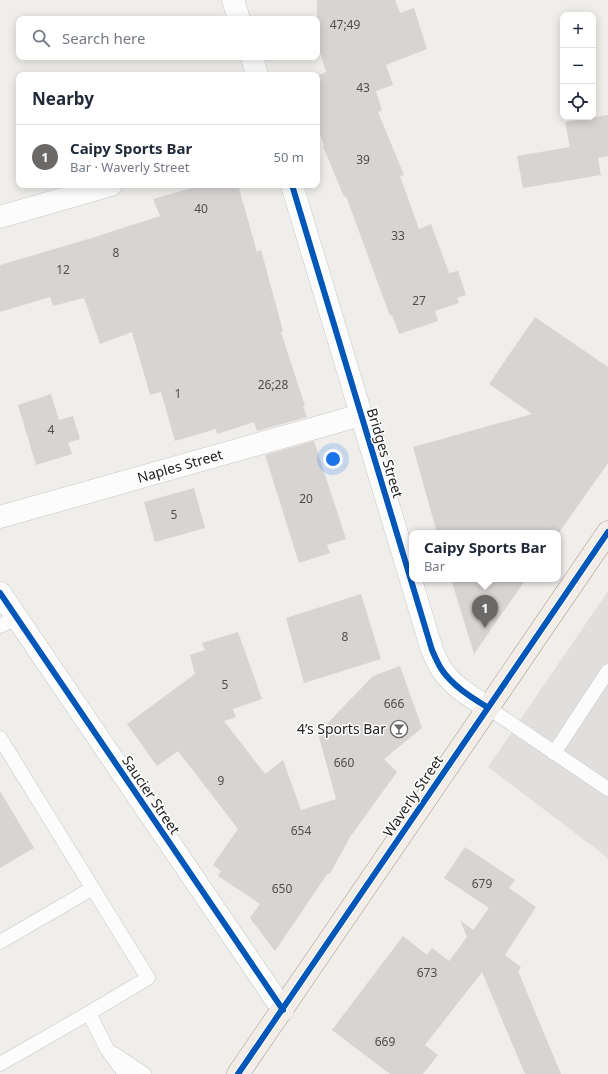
<!DOCTYPE html>
<html lang="en">
<head>
<meta charset="utf-8">
<style>
  body { margin:0; font-family:"Noto Sans",sans-serif; background:#f2f2f3; color:#1f2937 }
  .controls { position:absolute; right:12px; top:12px; display:grid; overflow:hidden; border-radius:8px; box-shadow:0 2px 10px #0003 }
  .controls button { width:36px; height:36px; display:grid; place-items:center; padding:0; border:0; border-bottom:1px solid #e0e1e3; background:#fff; color:#1f2937; font:20px sans-serif }
  .you { position:absolute; left:333px; top:459px; width:14px; height:14px; margin:-10px; border:3px solid #fff; border-radius:50%; background:#1a73e8; box-shadow:0 0 0 6px #1a73e833 }
  .badge { display:grid; place-items:center; width:26px; height:26px; border-radius:50%; background:#6a6968; color:#fff; font-size:13px; font-weight:700 }
  .pin { position:absolute; translate:-50% -33px; filter:drop-shadow(0 1px 2px #0008) }
  .pin::after { content:''; position:absolute; top:21px; width:14px; height:12px; background:inherit; clip-path:polygon(0 0,100% 0,50% 100%) }
  .popup { position:absolute; left:409px; top:530px; width:152px; height:52px; box-sizing:border-box; display:grid; place-content:center; border-radius:8px; background:#fff; filter:drop-shadow(0 1px 3px #0005); font-size:13px; white-space:nowrap; color:#747a83 }
  .popup b { font-size:15px; color:#1f2937 }
  .popup::after { content:''; position:absolute; left:50%; top:100%; margin-left:-8px; border:8px solid transparent; border-top-color:#fff }
  .list { margin:0; padding:0; list-style:none }
  h2 { display:flex; justify-content:space-between; align-items:center; height:52px; margin:0; padding:0 16px; font-size:17px }
  h2 small { font-size:13px; font-weight:400; color:#747a83 }
  .list li { display:grid; grid-template-columns:26px 1fr auto; gap:12px; align-items:center; box-sizing:border-box; height:64px; padding:0 16px; border-top:1px solid #e0e1e3 }
  .list b { display:block; font-size:15px; white-space:nowrap }
  .list p { margin:0; font-size:13px; white-space:nowrap; color:#747a83 }
  .list em { font-size:13px; font-style:normal; color:#747a83 }
  .icon { flex:none; width:22px; height:22px; fill:none; stroke:currentColor; stroke-width:2; stroke-linecap:round; stroke-linejoin:round }
  .map { position:relative; flex:none; width:608px; height:1074px; overflow:hidden }
  .search { position:absolute; background:#fff; box-shadow:0 2px 10px #0003; left:16px; top:16px; width:304px; height:44px; display:flex; align-items:center; gap:10px; box-sizing:border-box; padding:0 14px; border-radius:8px; color:#747a83; font-size:15px }
  .panel { position:absolute; background:#fff; box-shadow:0 2px 10px #0003; left:16px; top:72px; width:304px; height:116px; border-radius:8px }
  .map>svg:first-child { display:block }
</style>
</head>
<body>
<div class="map">
<svg width="608" height="1074" viewBox="0 0 608 1074">
  <rect width="100%" height="100%" fill="#f0eeeb"/>
  <path fill="#e0dfde" d="M 608,591 L 608,858 L 488,767 Z"/>
  <g fill="#d7d4d2">
    <path d="M 317,0 L 395,0 L 400,13 L 414,8 L 427,49 L 386,65 L 393,85 L 376,91 L 382,110 L 378,112 L 404,175 L 400,176 L 419,229 L 431,224 L 449,273 L 458,271 L 466,295 L 457,298 L 459,303 L 435,311 L 438,321 L 399,334 L 392,315 L 390,316 L 346,196 L 344,197 L 323,146 L 324,145 L 317,126 L 317,76 L 326,72 L 317,43 Z"/>
    <path d="M 608,115 L 608,156 L 598,158 L 601,175 L 523,188 L 517,156 L 570,147 L 565,122 Z"/>
    <path d="M 202,185 L 238,185 L 257,252 L 261,250 L 283,331 L 281,332 L 305,406 L 303,406 L 307,417 L 257,431 L 254,422 L 217,434 L 216,429 L 175,441 L 161,392 L 150,395 L 132,332 L 100,344 L 84,298 L 53,306 L 50,297 L 0,312 L 0,265 L 95,237 L 160,216 L 153,199 Z"/>
    <path d="M 535,317 L 608,367 L 608,463 L 558,534 L 437,533 L 413,447 L 532,414 L 489,384 Z"/>
    <path d="M 51,394 L 59,420 L 73,416 L 80,439 L 68,443 L 72,454 L 36,465 L 18,405 Z"/>
    <path d="M 314,441 L 346,539 L 327,545 L 330,553 L 299,563 L 265,455 Z"/>
    <path d="M 194,488 L 205,528 L 155,542 L 144,502 Z"/>
    <path d="M 451,579 L 526,579 L 474,654 Z"/>
    <path d="M 361,594 L 381,659 L 304,683 L 286,618 Z"/>
    <path d="M 238,632 L 262,699 L 233,709 L 236,717 L 224,721 L 265,774 L 283,760 L 301,810 L 336,799 L 318,733 L 373,676 L 400,666 L 422,728 L 384,759 L 397,772 L 350,837 L 330,874 L 328,873 L 275,951 L 250,918 L 260,904 L 218,876 L 221,871 L 213,865 L 238,829 L 178,751 L 157,766 L 127,724 L 195,674 L 190,655 L 205,650 L 202,643 Z"/>
    <path d="M 0,791 L 34,848 L 0,868 Z"/>
    <path d="M 465,847 L 515,880 L 509,888 L 536,907 L 505,955 L 521,967 L 518,971 L 561,1074 L 525,1074 L 482,972 L 425,1045 L 438,1055 L 423,1074 L 390,1074 L 332,1030 L 403,936 L 427,955 L 432,948 L 449,961 L 467,937 L 460,920 L 473,930 L 489,908 L 444,878 Z"/>
  </g>
  <g fill="none" stroke-linecap="round" stroke-linejoin="round">
    <defs>
      <g id="service">
        <path d="M 0,626 L 17,618"/>
        <path d="M 487,707 L 608,789"/>
        <path d="M 0,738 L 148,978 L 89,1013 L 107,1049 L 125,1074"/>
        <path d="M 554,753 L 608,671"/>
        <path d="M 0,942 L 93,888"/>
        <path d="M 114,1054 L 144,1074"/>
        <path d="M 0,1064 L 89,1013"/>
      </g>
      <g id="minor">
        <path d="M 233,0 L 239,19"/>
        <path d="M 252,57 L 257,75"/>
        <path d="M 292,185 L 432,650 C 435,657 438,664 442,670 C 453,686 471,697 487,707"/>
        <path d="M 0,217 L 111,185"/>
        <path d="M 0,517 L 361,415"/>
        <path d="M 0,593 L 283,1010"/>
      </g>
      <path id="primary" d="M 238,1074 L 608,532"/>
    </defs>
    <use href="#service" stroke="#c9c8c7" stroke-width="15"/>
    <use href="#minor" stroke="#c9c8c7" stroke-width="23"/>
    <use href="#primary" stroke="#a79c86" stroke-width="23"/>
    <use href="#service" stroke="#fdfcfc" stroke-width="14"/>
    <use href="#minor" stroke="#fdfcfc" stroke-width="22"/>
    <use href="#primary" stroke="#f3ede7" stroke-width="22"/>
    <defs>
      <g id="cycleway">
        <path d="M 292,185 L 432,650 C 435,657 438,664 442,670 C 453,686 471,697 487,707"/>
        <path d="M 0,593 L 283,1010"/>
        <path d="M 238,1074 L 608,532"/>
      </g>
    </defs>
    <use href="#cycleway" stroke="#fff" stroke-width="8"/>
    <use href="#cycleway" stroke="#0057b8" stroke-width="6"/>
  </g>
  <defs>
    <symbol id="bar-ring" viewBox="-11 -11 22 22"><circle r="9.5" fill="#fff" stroke="#6a6968" stroke-width="1.5"/><path d="M-6-5H6L.8 .8V4.5H3.5V6h-7V4.5H-.8V.8Z" fill="#6a6968"/></symbol>
  </defs>
  <g fill-rule="evenodd">
    <use href="#bar-ring" x="389" y="719" width="20" height="20"/>
  </g>
  <g text-anchor="middle" stroke-width="3" stroke-linejoin="round" paint-order="stroke">
    <g font-size="12" fill="#4f4e4e">
      <text x="345" y="29">47;49</text>
      <text x="363" y="92">43</text>
      <text x="363" y="164">39</text>
      <text x="201" y="213">40</text>
      <text x="398" y="240">33</text>
      <text x="116" y="257">8</text>
      <text x="63" y="274">12</text>
      <text x="419" y="305">27</text>
      <text x="273" y="389">26;28</text>
      <text x="178" y="398">1</text>
      <text x="51" y="434">4</text>
      <text x="306" y="503">20</text>
      <text x="174" y="519">5</text>
      <text x="345" y="641">8</text>
      <text x="225" y="689">5</text>
      <text x="394" y="708">666</text>
      <text x="344" y="767">660</text>
      <text x="221" y="785">9</text>
      <text x="301" y="835">654</text>
      <text x="482" y="888">679</text>
      <text x="282" y="893">650</text>
      <text x="427" y="977">673</text>
      <text x="385" y="1046">669</text>
    </g>
    <g font-size="14" fill="#222" stroke="#fff">
      <text transform="translate(385 453) rotate(73)" y="5">Bridges Street</text>
      <text transform="translate(180 466) rotate(-16)" y="5">Naples Street</text>
      <text transform="translate(151 795) rotate(56)" y="5">Saucier Street</text>
      <text transform="translate(413 796) rotate(-56)" y="5">Waverly Street</text>
    </g>
    <g font-size="14" fill="#222" stroke="#fff" text-anchor="end">
      <text x="386" y="734">4’s Sports Bar</text>
    </g>
  </g>
</svg>
<div class="controls">
<button>+</button>
<button>−</button>
<button><svg class="icon" aria-label="locate" viewBox="0 0 24 24"><circle cx="12" cy="12" r="6"/><path d="M12 2v4M12 18v4M2 12h4M18 12h4"/></svg></button>
</div>
<div class="you"></div>
<div class="pin badge" style="left:485px;top:628px">1</div>
<div class="popup"><b>Caipy Sports Bar</b>Bar</div>
<div class="search"><svg class="icon" aria-label="search" viewBox="0 0 24 24"><circle cx="10" cy="10" r="6"/><path d="M15 15l6 6"/></svg>Search here</div>
<section class="panel">
<h2>Nearby<small></small></h2>
<ul class="list">
<li><span class="badge">1</span><div><b>Caipy Sports Bar</b><p>Bar · Waverly Street</p></div><em>50 m</em></li>
</ul>
</section>
</div>
</body>
</html>
